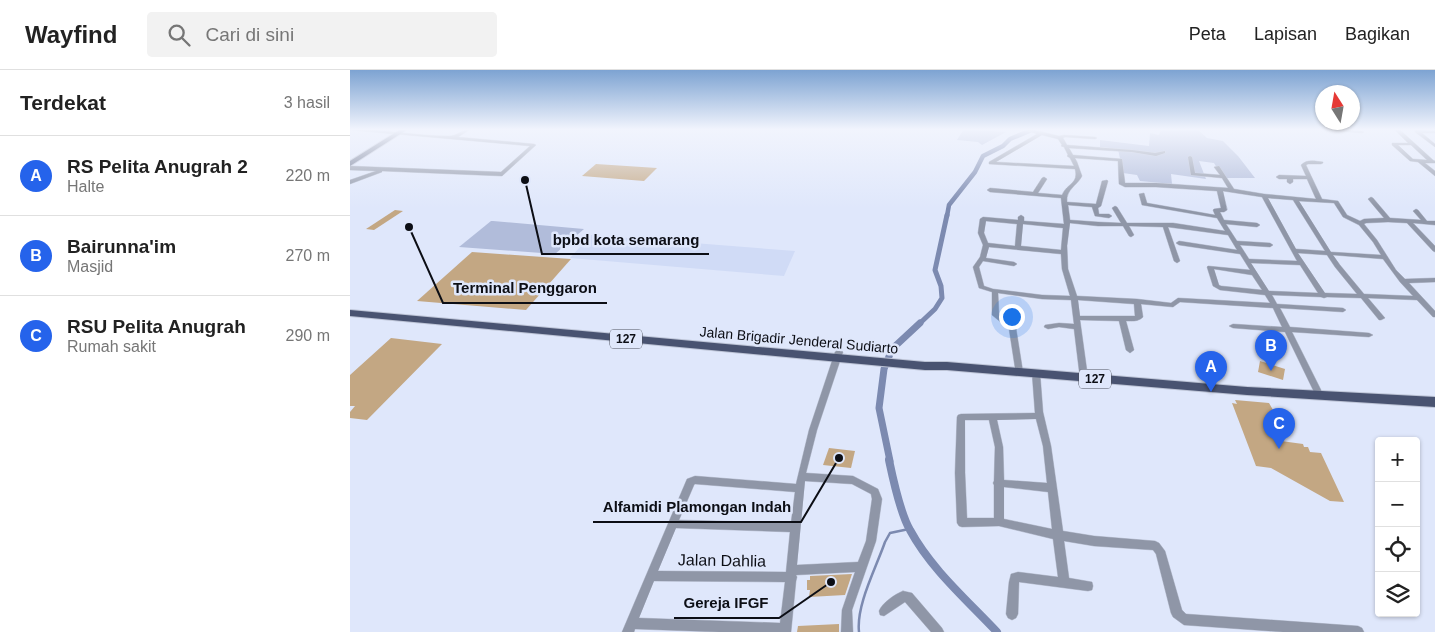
<!DOCTYPE html>
<html lang="id">
<head>
<meta charset="utf-8">
<style>
  body { margin:0; font-family:Helvetica,sans-serif; background:#f2f2f2; color:#222 }
  .controls { position:absolute; right:15px; bottom:15px; display:grid; overflow:hidden; border-radius:5px; box-shadow:0 1px 4px #0004 }
  .controls button { width:45px; height:45px; display:grid; place-items:center; padding:0; border:0; border-bottom:1px solid #e0e0e0; background:#fff; color:#222; font:25px sans-serif }
  .compass { position:absolute; left:965px; top:15px; width:45px; height:45px; border-radius:50%; background:#fff; box-shadow:0 1px 4px #0004; rotate:349deg }
  .you { position:absolute; left:661px; top:246px; width:18px; height:18px; margin:-12px; border:4px solid #fff; border-radius:50%; background:#1a73e8; box-shadow:0 0 0 8px #1a73e833 }
  .badge { display:grid; place-items:center; width:32px; height:32px; border-radius:50%; background:#2563eb; color:#fff; font-size:16px; font-weight:700 }
  .pin { position:absolute; translate:-50% -41px; filter:drop-shadow(0 1px 2px #0008) }
  .pin::after { content:''; position:absolute; top:26px; width:18px; height:15px; background:inherit; clip-path:polygon(0 0,100% 0,50% 100%) }
  .list { margin:0; padding:0; list-style:none }
  h2 { display:flex; justify-content:space-between; align-items:center; height:65px; margin:0; padding:0 20px; font-size:21px }
  h2 small { font-size:16px; font-weight:400; color:#767676 }
  .list li { display:grid; grid-template-columns:32px 1fr auto; gap:15px; align-items:center; box-sizing:border-box; height:80px; padding:0 20px; border-top:1px solid #e0e0e0 }
  .list b { display:block; font-size:19px; white-space:nowrap }
  .list p { margin:0; font-size:16px; white-space:nowrap; color:#767676 }
  .list em { font-size:16px; font-style:normal; color:#767676 }
  .icon { flex:none; width:28px; height:28px; fill:none; stroke:currentColor; stroke-width:2; stroke-linecap:round; stroke-linejoin:round }
  .map { position:relative; flex:none; width:1085px; height:562px; overflow:hidden }
  header { display:flex; align-items:center; gap:30px; box-sizing:border-box; height:70px; padding:0 25px; background:#fff; border-bottom:1px solid #e0e0e0 }
  header strong { font-size:24px }
  nav { display:flex; gap:28px; margin-inline-start:auto; font-size:18px }
  .search { width:350px; height:45px; background:#f2f2f2; display:flex; align-items:center; gap:12px; box-sizing:border-box; padding:0 18px; border-radius:5px; color:#767676; font-size:19px }
  main { display:flex }
  aside { flex:1; background:#fff }
  .map>svg:first-child { display:block }
</style>
</head>
<body>
<header>
<strong>Wayfind</strong>
<div class="search"><svg class="icon" aria-label="search" viewBox="0 0 24 24"><circle cx="10" cy="10" r="6"/><path d="M15 15l6 6"/></svg>Cari di sini</div>
<nav><a>Peta</a><a>Lapisan</a><a>Bagikan</a></nav>
</header>
<main>
<aside>
<h2>Terdekat<small>3 hasil</small></h2>
<ul class="list">
<li><span class="badge">A</span><div><b>RS Pelita Anugrah 2</b><p>Halte</p></div><em>220 m</em></li>
<li><span class="badge">B</span><div><b>Bairunna'im</b><p>Masjid</p></div><em>270 m</em></li>
<li><span class="badge">C</span><div><b>RSU Pelita Anugrah</b><p>Rumah sakit</p></div><em>290 m</em></li>
</ul>
</aside>
<div class="map">
<svg width="1085" height="562" viewBox="0 0 1085 562">
  <rect width="100%" height="100%" fill="#dfe7fb"/>
  <path fill="#d0dbf6" d="M 241,165 L 445,181 L 434,206 L 220,188 Z"/>
  <g fill="#b1bcda">
    <path d="M 614,59 L 656,62 L 632,75 L 628,72 L 607,70 Z"/>
    <path d="M 811,59 L 847,59 L 857,68 L 873,71 L 888,86 L 905,108 L 873,108 L 864,93 L 849,91 L 856,109 L 821,104 L 822,114 L 790,111 L 787,105 L 773,103 L 768,79 L 750,77 L 750,70 L 799,76 L 800,63 L 809,65 Z"/>
    <path d="M 141,151 L 143,151 L 234,159 L 205,184 L 109,177 Z"/>
  </g>
  <g fill="none" stroke-linecap="round" stroke-linejoin="round">
    <path stroke="#7c8ab0" stroke-width="2.5" d="M 509,562 C 506,535 526,498 535,472 L 540,463 L 559,459"/>
    <path stroke="#7c8ab0" stroke-width="4.5" d="M 597,146 L 599,135 L 625,102 L 633,86 L 653,76 L 660,69 L 684,59"/>
    <path stroke="#7c8ab0" stroke-width="5" d="M 568,255 L 585,239 L 592,228 L 591,216 L 585,200 L 597,145"/>
    <path stroke="#7c8ab0" stroke-width="7" d="M 540,391 L 529,338 L 534,299 L 542,279 L 570,253"/>
    <path stroke="#7c8ab0" stroke-width="8" d="M 539,390 C 543,409 550,443 560,460 C 581,499 617,530 647,562"/>
  </g>
  <g fill="#c3a783">
    <path d="M 246,94 L 307,98 L 294,111 L 232,106 Z"/>
    <path d="M 45,140 L 53,141 L 24,160 L 16,159 Z"/>
    <path d="M 122,182 L 221,189 L 176,240 L 67,231 Z"/>
    <path d="M 41,268 L 92,274 L 17,350 L 0,348 L 0,342 L 5,336 L 0,336 L 0,305 Z"/>
    <path d="M 910,291 L 935,299 L 933,310 L 908,302 Z"/>
    <path d="M 885,330 L 919,333 L 927,347 L 920,347 L 931,371 L 953,374 L 954,377 L 958,377 L 960,382 L 971,383 L 994,432 L 980,431 L 921,398 L 906,396 L 882,333 L 887,334 Z"/>
    <path d="M 479,378 L 505,381 L 501,398 L 473,395 Z"/>
    <path d="M 502,504 L 495,525 L 459,527 L 460,520 L 457,520 L 457,510 L 460,510 L 460,506 Z"/>
    <path d="M 489,554 L 489,562 L 447,562 L 448,556 Z"/>
  </g>
  <g fill="none" stroke-linecap="round" stroke-linejoin="round">
    <defs>
      <g id="street">
        <path d="M 0,59 C 33,59 66,66 99,66 C 107,66 113,59 121,59 L 108,67 L 184,74 L 186,75 L 152,106 L 32,101 L 32,102 L 0,114 L 0,110 L 26,101 L 0,100 L 0,96 L 151,102 L 180,76 L 0,60 Z"/>
        <path d="M 673,59 L 680,59 L 709,66 L 714,65 L 745,67 L 747,68 L 745,69 L 715,67 L 713,68 L 717,75 L 782,80 L 805,83 L 815,81 L 815,83 L 806,86 L 782,82 L 719,78 L 723,85 L 772,89 L 775,113 L 806,113 L 878,118 L 872,108 L 841,105 L 838,87 L 840,86 L 842,87 L 845,103 L 870,105 L 864,97 L 869,96 L 884,119 L 914,124 L 966,129 L 957,109 L 943,109 L 943,112 L 940,114 L 937,112 L 937,109 L 929,109 L 926,107 L 929,105 L 956,106 L 951,95 C 957,89 964,91 973,92 L 973,93 L 971,94 L 958,94 L 956,95 L 972,129 L 988,131 L 997,145 L 1010,151 L 1014,149 L 1034,148 L 1018,129 L 1021,127 L 1023,128 L 1040,148 L 1071,150 L 1063,141 L 1066,139 L 1068,140 L 1077,151 L 1085,151 L 1085,155 L 1063,153 L 1085,176 L 1085,182 L 1083,181 L 1057,153 L 1038,152 L 1016,153 L 1014,154 L 1027,170 L 1046,200 L 1055,209 L 1085,208 L 1085,212 L 1059,213 L 1085,241 L 1085,247 L 1083,247 L 1067,230 L 1018,228 L 1035,248 L 1031,250 L 1029,250 L 1011,228 L 977,227 L 974,228 L 971,227 L 922,225 L 927,234 L 993,238 L 996,240 L 993,242 L 930,238 L 940,257 L 1019,263 L 1023,265 L 1019,267 L 942,262 L 973,324 L 972,326 L 966,326 L 965,324 L 935,262 L 883,258 L 879,256 L 883,254 L 932,257 L 923,238 L 830,232 L 823,237 L 791,234 L 793,247 C 788,252 782,251 776,251 L 784,280 L 780,283 L 776,280 L 769,251 L 730,250 L 738,308 L 737,310 L 731,310 L 730,308 L 724,259 L 709,257 L 698,259 L 694,257 L 695,255 L 709,253 L 724,254 L 721,230 L 692,229 L 648,223 L 649,244 L 666,258 L 673,302 L 672,304 L 666,304 L 659,259 L 642,245 L 642,222 L 629,218 L 623,197 L 630,187 L 633,175 L 628,163 L 630,149 L 633,147 L 668,150 L 668,147 L 671,145 L 674,147 L 674,151 L 714,154 L 711,128 L 640,122 L 637,120 L 640,118 L 683,122 L 692,108 L 694,107 L 697,109 L 688,123 L 712,125 C 717,113 729,114 725,99 L 639,94 L 639,92 L 687,64 ZM 692,65 L 708,69 L 712,75 L 711,76 L 714,77 L 718,85 L 717,86 L 720,88 L 724,96 L 646,92 ZM 725,88 L 768,91 L 769,114 L 775,117 L 806,117 L 867,121 L 871,138 L 864,139 L 863,140 L 865,145 L 797,133 L 794,123 L 789,124 L 792,135 L 867,148 L 875,161 L 823,153 L 777,153 L 767,137 L 765,136 L 762,138 L 771,153 L 748,152 L 720,150 L 718,135 L 742,137 L 745,146 L 759,148 L 762,146 L 759,144 L 749,144 L 748,138 L 751,136 L 758,111 L 757,110 L 752,111 L 746,134 L 717,132 C 716,119 727,116 732,106 L 727,92 ZM 873,121 L 912,127 L 947,191 L 899,189 L 890,175 L 920,177 L 923,175 L 920,173 L 887,171 L 876,154 L 907,157 L 910,155 L 907,153 L 874,150 L 870,142 L 874,142 L 877,140 ZM 918,128 L 943,130 L 975,181 L 946,179 ZM 949,131 L 984,133 L 993,147 L 1009,155 L 1023,172 L 1031,185 L 981,182 ZM 636,151 L 667,154 L 665,176 L 638,173 L 634,163 ZM 720,153 L 748,156 L 773,156 L 779,166 L 781,167 L 784,165 L 779,156 L 813,157 L 824,191 L 827,193 L 830,191 L 818,157 L 878,165 L 887,180 L 829,171 L 826,173 L 829,175 L 890,184 L 900,200 L 858,196 L 857,197 L 863,216 L 870,220 L 915,225 L 920,233 L 828,228 L 821,233 L 787,229 L 727,226 L 718,199 L 717,176 ZM 673,154 L 713,158 L 711,180 L 671,176 ZM 639,177 L 711,184 L 712,199 L 720,226 L 692,225 L 643,219 L 634,216 L 629,197 L 633,191 L 664,196 L 667,194 L 664,192 L 636,188 ZM 948,183 L 977,185 L 985,197 L 1007,224 L 975,223 ZM 983,185 L 1033,189 L 1050,212 L 1063,226 L 1014,224 L 990,195 ZM 901,193 L 950,195 L 968,223 L 919,221 ZM 864,199 L 902,205 L 912,220 L 871,216 L 869,215 ZM 728,230 L 784,234 L 785,246 L 730,246 Z"/>
        <path d="M 985,59 L 1012,61 L 1014,62 L 1012,63 L 986,61 L 984,60 Z"/>
        <path d="M 1044,59 L 1049,59 L 1083,90 L 1085,91 L 1085,93 L 1075,93 L 1085,101 L 1085,106 L 1068,92 L 1060,91 L 1042,75 L 1042,73 L 1058,73 ZM 1048,75 L 1061,75 L 1077,90 L 1063,89 Z"/>
        <path d="M 1065,60 L 1085,61 L 1085,63 L 1072,63 L 1085,74 L 1085,77 L 1065,62 Z"/>
        <path d="M 489,279 L 493,282 L 467,360 L 456,403 L 503,406 L 528,419 L 532,429 L 526,471 L 502,540 L 503,562 L 491,562 L 492,540 L 505,502 L 446,505 L 447,507 L 446,511 L 441,562 L 369,562 L 285,559 L 284,562 L 272,562 L 337,409 L 345,406 L 446,414 L 459,360 L 485,282 ZM 455,411 L 502,414 L 521,424 L 522,429 L 516,471 L 508,492 L 447,495 ZM 345,414 L 445,422 L 441,453 L 329,450 L 344,415 ZM 326,458 L 440,462 L 436,502 L 308,501 ZM 304,511 L 435,512 L 430,553 L 289,548 Z"/>
        <path d="M 686,300 L 690,303 L 693,342 L 701,376 L 713,461 L 744,466 L 805,471 L 809,473 L 815,481 L 832,540 L 836,544 L 1008,556 L 1012,558 L 1014,562 L 933,562 L 834,555 L 823,547 L 821,543 L 806,484 L 803,480 L 744,476 L 714,471 L 719,508 L 742,512 L 743,516 L 742,520 L 738,521 L 669,512 L 668,544 L 666,548 L 662,550 L 658,548 L 656,544 L 659,512 L 661,504 L 668,502 L 708,507 L 703,469 L 649,456 L 612,457 L 609,456 L 607,453 L 605,403 L 607,347 L 608,345 L 611,344 L 685,343 L 682,303 ZM 686,349 L 693,376 L 697,413 L 654,410 L 653,377 L 647,350 ZM 615,350 L 639,350 L 645,377 L 644,411 L 643,413 L 644,415 L 644,448 L 617,448 L 615,403 ZM 654,417 L 698,422 L 702,459 L 654,449 Z"/>
        <path d="M 553,521 L 562,523 L 592,558 L 594,562 L 581,562 L 555,532 L 534,546 L 530,545 L 529,541 C 532,533 545,524 553,521 Z"/>
      </g>
      <path id="secondary" d="M 51,59 L 58,59 L 0,96 L 0,91 Z"/>
      <path id="primary" d="M 0,240 L 575,292 L 597,292 L 897,317 L 1085,327 L 1085,337 L 897,325 L 597,300 L 575,300 L 0,246 Z"/>
    </defs>
    <use href="#street" stroke="#bdc4d6" stroke-width="1"/>
    <use href="#secondary" stroke="#bdc4d6" stroke-width="2"/>
    <use href="#primary" stroke="#bdc4d6" stroke-width="2"/>
    <use href="#street" fill="#8f96a7" fill-rule="evenodd"/>
    <use href="#secondary" fill="#666f88" fill-rule="evenodd"/>
    <use href="#primary" fill="#495371" fill-rule="evenodd"/>
  </g>
  <linearGradient id="sky" x2="0" y2="1"><stop stop-color="#7da3d2"/><stop offset="0.43" stop-color="#f1f4fd"/><stop offset="1" stop-color="#f1f4fd" stop-opacity="0"/></linearGradient>
  <rect width="1085" height="138" fill="url(#sky)"/>
  <g text-anchor="middle" stroke-width="5" stroke-linejoin="round" paint-order="stroke">
    <g fill="#dfe7fb" stroke="#4b4f5a" stroke-width="1">
      <rect x="260" y="259.5" width="32" height="19" rx="4"/>
      <rect x="729" y="299.5" width="32" height="19" rx="4"/>
    </g>
    <g font-size="12" font-weight="bold" fill="#0c0e15">
      <text x="276" y="273">127</text>
      <text x="745" y="313">127</text>
    </g>
    <g font-size="14" fill="#0c0e15" stroke="#dfe7fb">
      <text transform="translate(449 270) rotate(5)" y="5">Jalan Brigadir Jenderal Sudiarto</text>
    </g>
    <g font-size="16" fill="#0c0e15" stroke="#dfe7fb">
      <text transform="translate(372 490) rotate(1)" y="6">Jalan Dahlia</text>
    </g>
  </g>
  <path fill="none" stroke="#0c0e15" stroke-width="2" d="M175 110L192 184H359M59 157L93 233H257M489 388L451 452H243M481 512L429 548H324"/>
  <g fill="#0c0e15" stroke="#dfe7fb" stroke-width="2">
    <circle cx="175" cy="110" r="5"/>
    <circle cx="59" cy="157" r="5"/>
    <circle cx="489" cy="388" r="5"/>
    <circle cx="481" cy="512" r="5"/>
  </g>
  <g font-size="15" text-anchor="middle" font-weight="bold" fill="#0c0e15" stroke="#dfe7fb" stroke-width="5" stroke-linejoin="round" paint-order="stroke">
    <text x="276" y="175">bpbd kota semarang</text>
    <text x="175" y="223">Terminal Penggaron</text>
    <text x="347" y="442">Alfamidi Plamongan Indah</text>
    <text x="376" y="538">Gereja IFGF</text>
  </g>
</svg>
<div class="controls">
<button>+</button>
<button>−</button>
<button><svg class="icon" aria-label="locate" viewBox="0 0 24 24"><circle cx="12" cy="12" r="6"/><path d="M12 2v4M12 18v4M2 12h4M18 12h4"/></svg></button>
<button><svg class="icon" aria-label="layers" viewBox="0 0 24 24"><path d="M12 4l9 5-9 5-9-5zM3 14l9 5 9-5"/></svg></button>
</div>
<svg class="compass" viewBox="-18 -18 36 36"><path d="M0-13l5 13h-10z" fill="#e53935"/><path d="M0 13l5-13h-10z" fill="#767676"/></svg>
<div class="you"></div>
<div class="pin badge" style="left:861px;top:322px">A</div>
<div class="pin badge" style="left:921px;top:301px">B</div>
<div class="pin badge" style="left:929px;top:379px">C</div>
</div>
</main>
</body>
</html>
